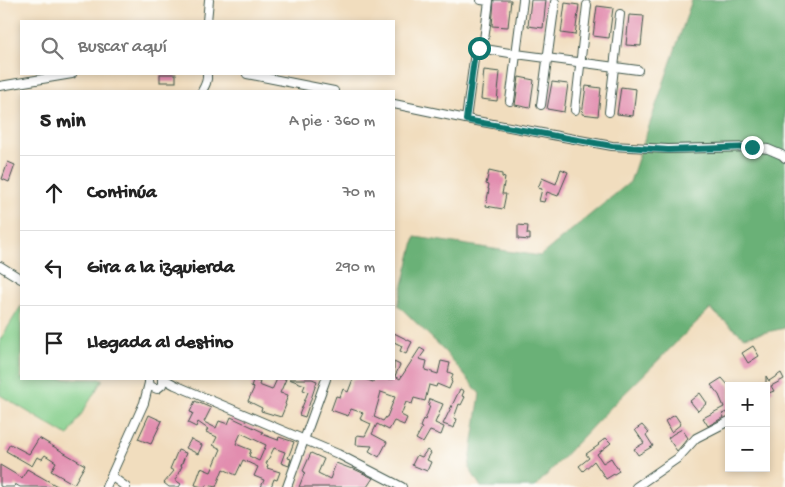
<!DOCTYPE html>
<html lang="es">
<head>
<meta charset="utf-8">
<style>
  body { margin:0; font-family:"Gochi Hand",sans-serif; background:#f6f6f6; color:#222 }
  .controls { position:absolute; right:15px; bottom:15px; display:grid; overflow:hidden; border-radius:0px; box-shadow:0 2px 8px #0003 }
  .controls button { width:45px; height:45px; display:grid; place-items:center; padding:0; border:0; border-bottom:1px solid #e0e0e0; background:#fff; color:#222; font:25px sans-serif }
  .stop { position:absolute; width:15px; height:15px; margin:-11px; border:4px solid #0f766e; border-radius:50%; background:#fff }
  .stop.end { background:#0f766e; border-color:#fff; box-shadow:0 1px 5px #0008 }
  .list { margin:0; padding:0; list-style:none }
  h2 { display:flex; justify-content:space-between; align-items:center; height:65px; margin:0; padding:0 20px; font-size:21px }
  h2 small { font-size:16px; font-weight:400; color:#767676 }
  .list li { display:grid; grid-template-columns:32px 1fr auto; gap:15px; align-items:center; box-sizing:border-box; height:75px; padding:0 20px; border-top:1px solid #e0e0e0 }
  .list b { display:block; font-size:19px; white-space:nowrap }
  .list em { font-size:16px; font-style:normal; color:#767676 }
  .icon { flex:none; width:28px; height:28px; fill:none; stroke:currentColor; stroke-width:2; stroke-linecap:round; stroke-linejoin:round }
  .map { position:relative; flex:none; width:785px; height:487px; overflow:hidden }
  .search { position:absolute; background:#fff; box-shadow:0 2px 8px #0003; left:20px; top:20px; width:375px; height:55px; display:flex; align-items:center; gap:12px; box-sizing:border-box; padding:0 18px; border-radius:0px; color:#767676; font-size:19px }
  .panel { position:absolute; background:#fff; box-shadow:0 2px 8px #0003; left:20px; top:90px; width:375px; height:290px; border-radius:0px }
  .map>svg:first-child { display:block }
</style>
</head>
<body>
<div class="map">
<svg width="785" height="487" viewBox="0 0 785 487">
  <rect width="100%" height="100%" fill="#fdfcf7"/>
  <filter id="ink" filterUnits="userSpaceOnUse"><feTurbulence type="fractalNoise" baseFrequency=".02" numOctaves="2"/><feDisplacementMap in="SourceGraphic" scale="10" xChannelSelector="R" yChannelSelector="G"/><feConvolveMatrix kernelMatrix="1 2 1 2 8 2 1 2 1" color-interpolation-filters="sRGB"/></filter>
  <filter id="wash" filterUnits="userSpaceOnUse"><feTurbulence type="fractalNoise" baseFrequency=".0096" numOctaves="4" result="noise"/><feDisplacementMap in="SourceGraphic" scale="20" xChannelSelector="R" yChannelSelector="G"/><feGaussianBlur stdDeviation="1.12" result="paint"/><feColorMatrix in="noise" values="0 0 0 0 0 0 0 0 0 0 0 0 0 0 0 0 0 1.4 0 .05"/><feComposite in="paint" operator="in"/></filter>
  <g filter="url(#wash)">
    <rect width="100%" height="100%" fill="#f1ddbe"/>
    <path fill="#84ce8b" stroke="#528660" d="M 21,306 L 21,379 L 103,379 L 68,436 L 0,395 L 0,340 Z"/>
    <path fill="#6bb177" stroke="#457756" d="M 692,0 L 785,0 L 785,328 L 744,337 L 710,309 L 613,405 L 535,487 L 481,487 L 469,468 L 480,394 L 441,347 L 398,305 L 415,237 L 540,256 L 630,182 Z"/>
    <g id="blocks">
      <g fill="#e28daf" fill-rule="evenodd">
        <path d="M 494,0 L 511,0 L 508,27 L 492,26 Z"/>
        <path d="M 531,0 L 546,0 L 543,28 L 528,26 Z"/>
        <path d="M 565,3 L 579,5 L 575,35 L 561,33 Z"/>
        <path d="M 597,6 L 613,8 L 609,38 L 593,36 Z"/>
        <path d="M 629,15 L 644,16 L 641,46 L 626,45 Z"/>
        <path d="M 484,70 L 500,72 L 497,101 L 481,99 Z"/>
        <rect x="160" y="74" width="16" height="8"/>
        <path d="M 519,77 L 534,80 L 530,108 L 515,105 Z"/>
        <path d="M 552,82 L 568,84 L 564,112 L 547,109 Z"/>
        <path d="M 586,86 L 601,88 L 598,116 L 582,114 Z"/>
        <path d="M 621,87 L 636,89 L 633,116 L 617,114 Z"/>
        <path d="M 8,162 L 15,165 L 9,182 L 2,179 Z"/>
        <path d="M 561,169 L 568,172 L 558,196 L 547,192 L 544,202 L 539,201 L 542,189 L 538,188 L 542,178 L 556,184 Z"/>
        <path d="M 489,171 L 502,174 L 502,177 L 505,178 L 502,194 L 506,194 L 503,209 L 486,206 L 489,189 L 488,189 L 489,185 L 486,184 Z"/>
        <path d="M 518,225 L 528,226 L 527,234 L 530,234 L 530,240 L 518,239 Z"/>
        <path d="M 394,333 L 412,342 L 406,354 L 400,351 L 402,346 L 394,342 Z"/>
        <path d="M 753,346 L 759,356 L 748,363 L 742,353 Z"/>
        <path d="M 420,348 L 425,351 L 419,359 L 427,361 L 425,370 L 438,374 L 441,361 L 450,363 L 448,372 L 453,374 L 451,381 L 452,382 L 449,389 L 437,384 L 436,387 L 429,385 L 425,401 L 414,398 L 412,404 L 406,402 L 401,415 L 407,418 L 404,425 L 394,421 L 389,430 L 377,424 L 372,434 L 387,442 L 379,457 L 369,451 L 372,446 L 356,445 L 357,435 L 365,436 L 371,424 L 360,419 L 363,413 L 351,409 L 348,416 L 331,410 L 336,396 L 340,397 L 343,389 L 348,392 L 353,379 L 365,379 L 373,382 L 374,379 L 394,379 L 394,362 L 400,365 L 395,376 L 400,379 ZM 381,392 L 395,397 L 387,417 L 386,417 L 383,421 L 374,417 Z"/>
        <path d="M 781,373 L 784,379 L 771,386 L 774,391 L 766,394 L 766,376 L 769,381 Z"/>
        <path d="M 722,378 L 729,386 L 729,415 L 727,412 L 722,414 L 724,417 L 708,426 L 703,418 L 724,407 L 719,395 L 711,385 Z"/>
        <path d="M 277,379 L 286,379 L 280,393 L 288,395 L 285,404 L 286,405 L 281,417 L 261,411 L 262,408 L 248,401 L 254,388 L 251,387 L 253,380 L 260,382 L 259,385 L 272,390 Z"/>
        <path d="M 289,379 L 312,379 L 317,381 L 305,417 L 299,415 L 308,392 L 303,390 L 305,385 Z"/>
        <path d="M 460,389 L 464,391 L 462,396 L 465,397 L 461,405 L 459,404 L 454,418 L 457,419 L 454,428 L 443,424 Z"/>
        <path d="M 700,393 L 707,403 L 698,411 L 690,401 Z"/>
        <path d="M 430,399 L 443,404 L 435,423 L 444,427 L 441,435 L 430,431 L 423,443 L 416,439 L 422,428 L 420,427 L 423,419 L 425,420 L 430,406 L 428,406 Z"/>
        <path d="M 195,401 L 211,408 L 204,422 L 216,428 L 219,421 L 228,424 L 231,417 L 263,432 L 262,434 L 278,440 L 279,437 L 294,442 L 288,458 L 291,459 L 289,466 L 281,463 L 285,452 L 274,448 L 266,464 L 268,465 L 267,468 L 280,472 L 277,480 L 274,479 L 271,487 L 261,487 L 264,480 L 254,476 L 258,467 L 243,460 L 236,475 L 223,469 L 216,487 L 206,485 L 205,487 L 202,487 L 195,485 L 201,468 L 211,472 L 221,449 L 213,445 L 217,437 L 206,432 L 208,429 L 198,422 L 196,427 L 188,423 L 193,413 L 190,412 ZM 241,433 L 266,445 L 259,461 L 249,456 L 251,450 L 236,444 Z"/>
        <path d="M 149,415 L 162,421 L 151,444 L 138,439 Z"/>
        <path d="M 675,415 L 681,424 L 671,432 L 665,421 Z"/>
        <path d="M 642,425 L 649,433 L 646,435 L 653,446 L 638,455 L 634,449 L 644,443 L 635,430 Z"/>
        <path d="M 682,429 L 688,438 L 677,451 L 668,438 L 673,434 Z"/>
        <path d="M 39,438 L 85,465 L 74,484 L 51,471 L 56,462 L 45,455 L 42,459 L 37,457 L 32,466 L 6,451 L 10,444 L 29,454 Z"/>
        <path d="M 606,438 L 611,443 L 597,454 L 603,463 L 611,458 L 619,471 L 606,479 L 594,461 L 583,471 L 579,466 L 589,458 L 586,454 L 599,445 L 598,444 Z"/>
        <path d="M 191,439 L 202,445 L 198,454 L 186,448 Z"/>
        <path d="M 178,450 L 186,453 L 181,466 L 182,466 L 175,480 L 181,484 L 179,487 L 169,487 L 164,483 L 174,471 L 170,469 Z"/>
        <path d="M 427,450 L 431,453 L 427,460 L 431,462 L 427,471 L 412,465 L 417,455 L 422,457 Z"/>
        <path d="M 311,453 L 324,459 L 318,473 L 330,479 L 336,463 L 352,469 L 352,468 L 373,478 L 367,487 L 299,487 L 305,472 L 303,471 Z"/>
        <path d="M 0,465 L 22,478 L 27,469 L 59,487 L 20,487 L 15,484 L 14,487 L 2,487 L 0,486 Z"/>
      </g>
    </g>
  </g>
  <g filter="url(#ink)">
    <use href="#blocks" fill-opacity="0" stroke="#3e5549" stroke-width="1"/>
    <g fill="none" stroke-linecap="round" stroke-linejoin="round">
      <defs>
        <g id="street">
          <path d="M 481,0 L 489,1 L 483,48"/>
          <path d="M 207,21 L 209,0"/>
          <path d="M 247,74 L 334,91"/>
          <path d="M 0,86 L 72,74"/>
          <path d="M 202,91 C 205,86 208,81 207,74"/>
          <path d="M 510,101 L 523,0"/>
          <path d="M 394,104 L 466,119 L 612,146 L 668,149 L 752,147 L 768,149 L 782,155 L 785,158"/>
          <path d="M 541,105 L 555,2"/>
          <path d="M 575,110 L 587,5"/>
          <path d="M 609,112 L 620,14"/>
          <path d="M 466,119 L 475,52 L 479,48 L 516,54 L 638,70"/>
          <path d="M 0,266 L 21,279"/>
          <path d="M 164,379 L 175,385 L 338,454 L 402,487"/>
          <path d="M 149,381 L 150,386 L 157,389 L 162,385 L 162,379"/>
          <path d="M 111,476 L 126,487"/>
          <path d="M 106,487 L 144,403 L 149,383"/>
          <path d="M 287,487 L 326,379"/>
          <path d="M 636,487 L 678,458 L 696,438 L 729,421"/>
        </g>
      </defs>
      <use href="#street" stroke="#3e5549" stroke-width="10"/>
      <use href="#street" stroke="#fff" stroke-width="8"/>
    </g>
  </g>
  <g fill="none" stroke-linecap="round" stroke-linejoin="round" filter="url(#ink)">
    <path stroke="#0f766e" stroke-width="6" d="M 479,48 L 475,52 L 466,120 L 612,146 L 668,150 L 752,147"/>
  </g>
</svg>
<div class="controls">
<button>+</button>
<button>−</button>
</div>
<div class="stop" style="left:479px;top:48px"></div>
<div class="stop end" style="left:752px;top:147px"></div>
<div class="search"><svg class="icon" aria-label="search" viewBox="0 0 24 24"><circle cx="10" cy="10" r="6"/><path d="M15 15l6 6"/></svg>Buscar aquí</div>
<section class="panel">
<h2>5 min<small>A pie · 360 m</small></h2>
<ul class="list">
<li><svg class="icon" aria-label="ahead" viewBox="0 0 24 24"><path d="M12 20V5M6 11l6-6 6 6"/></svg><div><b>Continúa</b></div><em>70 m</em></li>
<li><svg class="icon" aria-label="left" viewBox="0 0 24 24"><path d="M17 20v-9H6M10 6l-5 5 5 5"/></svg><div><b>Gira a la izquierda</b></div><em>290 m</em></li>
<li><svg class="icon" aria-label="arrive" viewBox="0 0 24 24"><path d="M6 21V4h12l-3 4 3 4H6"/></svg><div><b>Llegada al destino</b></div></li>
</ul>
</section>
</div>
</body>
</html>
